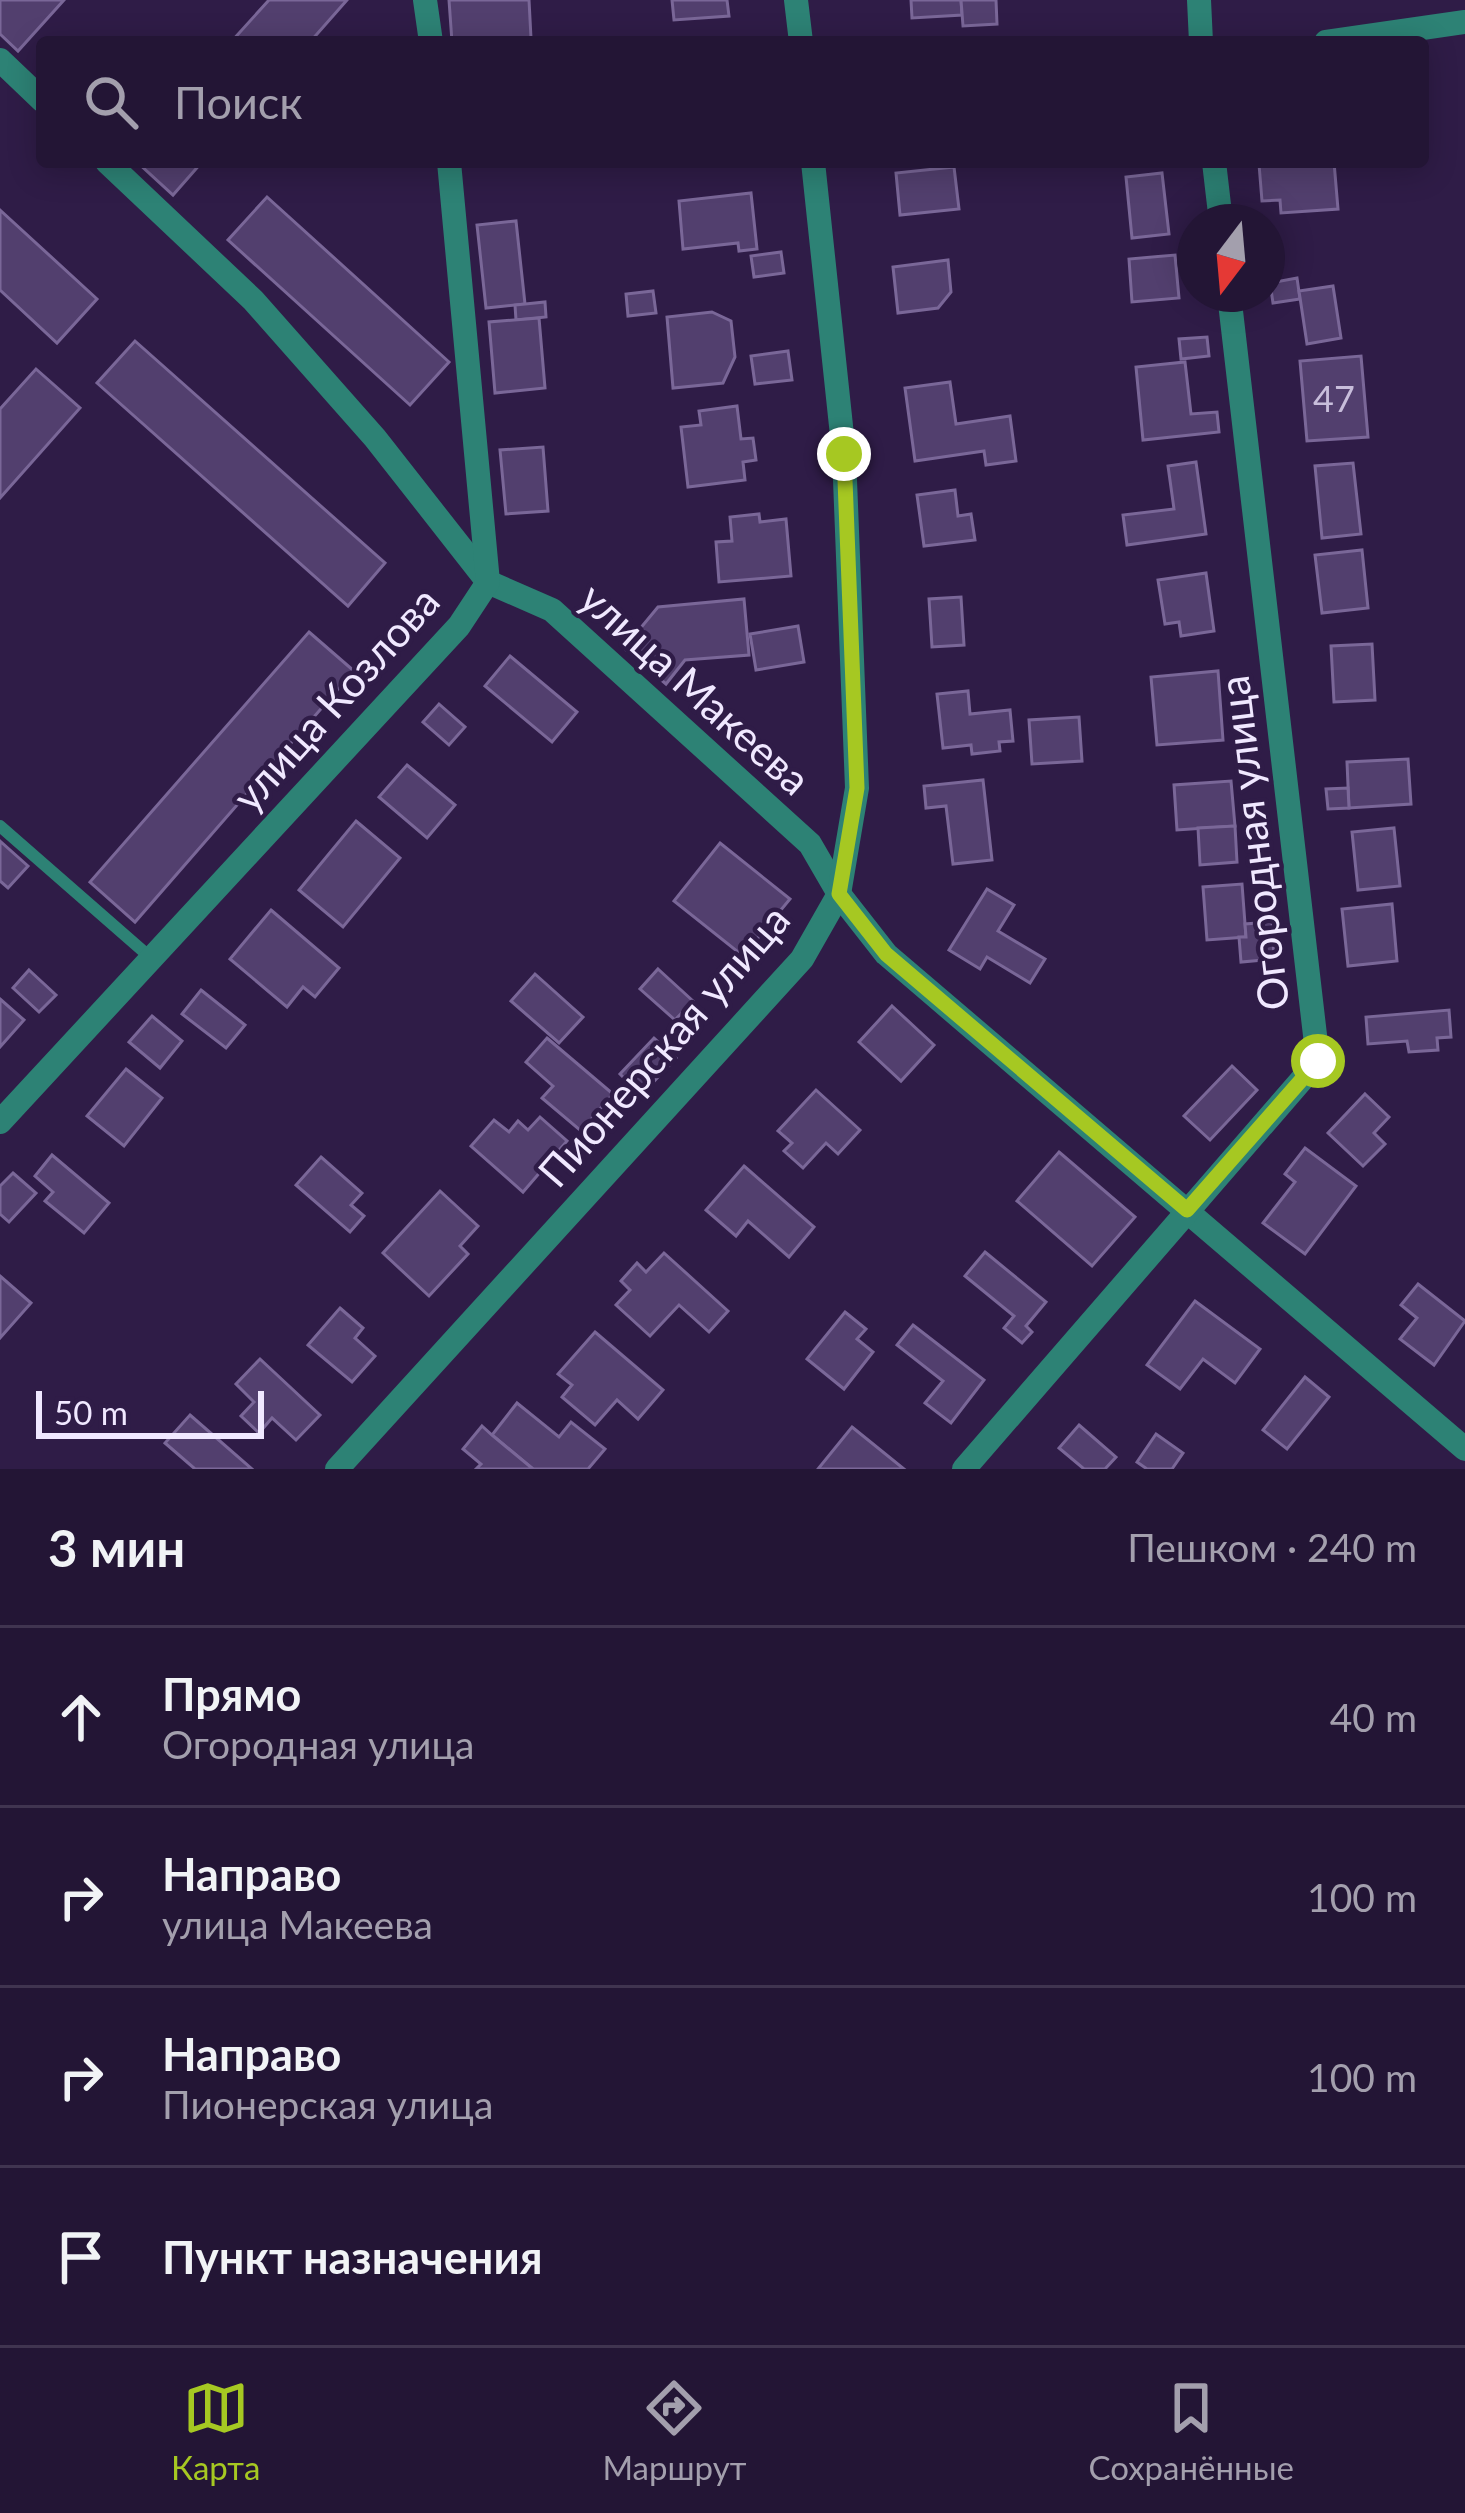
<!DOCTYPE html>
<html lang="ru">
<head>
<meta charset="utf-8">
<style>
  body { margin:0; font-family:Lato,sans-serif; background:#2b1e3d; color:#f1f3f6 }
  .compass { position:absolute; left:1177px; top:204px; width:108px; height:108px; border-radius:50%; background:#231535; box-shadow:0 6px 30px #0003; rotate:196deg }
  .scale { position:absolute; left:36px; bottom:30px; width:228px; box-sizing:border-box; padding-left:12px; border:6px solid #f0e8ff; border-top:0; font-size:33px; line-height:42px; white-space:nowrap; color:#f0e8ff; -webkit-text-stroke:9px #2f1c47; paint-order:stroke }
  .stop { position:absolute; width:36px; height:36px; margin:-27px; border:9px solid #a6c822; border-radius:50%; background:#fff }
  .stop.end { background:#a6c822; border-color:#fff; box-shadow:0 3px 12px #0008 }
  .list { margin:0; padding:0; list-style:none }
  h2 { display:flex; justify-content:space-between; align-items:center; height:156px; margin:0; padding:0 48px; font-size:51px }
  h2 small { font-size:39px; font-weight:400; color:#a39fad }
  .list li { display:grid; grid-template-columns:78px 1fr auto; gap:36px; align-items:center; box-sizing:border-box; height:180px; padding:0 48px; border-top:3px solid #403450 }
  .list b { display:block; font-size:45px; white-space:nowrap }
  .list p { margin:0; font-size:39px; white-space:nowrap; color:#a39fad }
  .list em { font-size:39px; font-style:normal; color:#a39fad }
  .icon { flex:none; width:66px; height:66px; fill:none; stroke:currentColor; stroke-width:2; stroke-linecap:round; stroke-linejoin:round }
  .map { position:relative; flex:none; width:1465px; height:1469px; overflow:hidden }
  .search { position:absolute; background:#231535; box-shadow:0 6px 30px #0003; left:36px; right:36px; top:36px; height:132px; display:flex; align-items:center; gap:30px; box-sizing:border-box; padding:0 42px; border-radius:12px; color:#a39fad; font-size:45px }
  .sheet { height:876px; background:#231535 }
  nav { display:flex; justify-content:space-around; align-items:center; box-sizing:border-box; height:168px; border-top:3px solid #403450; background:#231535; font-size:33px; color:#a39fad }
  nav a { display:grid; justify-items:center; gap:6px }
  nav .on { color:#a6c822 }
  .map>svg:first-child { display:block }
</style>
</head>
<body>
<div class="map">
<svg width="1465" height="1469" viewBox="0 0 1465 1469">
  <rect width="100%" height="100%" fill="#2f1c47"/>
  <g fill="#523f6e" stroke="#7a6798" stroke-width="3">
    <path d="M 0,0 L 64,0 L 18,51 L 0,34 Z"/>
    <path d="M 269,0 L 347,0 L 310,42 L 231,42 Z"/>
    <path d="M 449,0 L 529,0 L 531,38 L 452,42 Z"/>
    <path d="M 672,0 L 727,0 L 729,16 L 674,20 Z"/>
    <path d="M 911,0 L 961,0 L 962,15 L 912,18 Z"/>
    <path d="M 961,0 L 996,0 L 997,24 L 963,26 Z"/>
    <path d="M 137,162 L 202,162 L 173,195 Z"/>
    <path d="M 1334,162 L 1338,209 L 1281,213 L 1280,200 L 1262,201 L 1259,164 Z"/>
    <path d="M 954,167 L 959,209 L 900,215 L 896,173 Z"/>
    <path d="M 1162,173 L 1169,234 L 1132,238 L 1126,177 Z"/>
    <path d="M 751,193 L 757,249 L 739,251 L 738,243 L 683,249 L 679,201 Z"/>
    <path d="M 267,197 L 449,362 L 410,405 L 228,240 Z"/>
    <path d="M 0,210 L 97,299 L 57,343 L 0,290 Z"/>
    <path d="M 516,221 L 525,304 L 486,308 L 477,225 Z"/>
    <path d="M 781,252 L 784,273 L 754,277 L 751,256 Z"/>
    <path d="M 1175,255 L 1179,298 L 1132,302 L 1129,259 Z"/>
    <path d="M 948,260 L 951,292 L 938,308 L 898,313 L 893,267 Z"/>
    <path d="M 1297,278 L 1300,299 L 1273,303 L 1270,283 Z"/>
    <path d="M 1333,286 L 1341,338 L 1307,344 L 1299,291 Z"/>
    <path d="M 653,291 L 656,313 L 628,316 L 626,294 Z"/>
    <path d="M 545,302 L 546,317 L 516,320 L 515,305 Z"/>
    <path d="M 712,312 L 731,321 L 735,357 L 723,383 L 673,388 L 667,317 Z"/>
    <path d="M 539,318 L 545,388 L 495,393 L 489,322 Z"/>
    <path d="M 1207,337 L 1209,356 L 1181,359 L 1179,339 Z"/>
    <path d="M 135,341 L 385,563 L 348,606 L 97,383 Z"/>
    <path d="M 788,351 L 792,380 L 755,384 L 751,356 Z"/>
    <path d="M 1361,356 L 1368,437 L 1307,441 L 1300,361 Z"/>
    <path d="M 1185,362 L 1191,414 L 1217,412 L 1219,432 L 1143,440 L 1136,367 Z"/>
    <path d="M 36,369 L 80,408 L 0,498 L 0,409 Z"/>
    <path d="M 950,382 L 956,424 L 1010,416 L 1016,461 L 986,465 L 984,451 L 915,461 L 905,388 Z"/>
    <path d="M 737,406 L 741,439 L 753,438 L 756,460 L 743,462 L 745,480 L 688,487 L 681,427 L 701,425 L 699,411 Z"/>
    <path d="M 543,447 L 548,511 L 506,514 L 500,450 Z"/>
    <path d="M 1196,462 L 1206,534 L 1127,545 L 1123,515 L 1174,509 L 1168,466 Z"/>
    <path d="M 1353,463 L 1361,534 L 1322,538 L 1315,466 Z"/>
    <path d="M 955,490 L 958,516 L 971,514 L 975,540 L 924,546 L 917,495 Z"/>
    <path d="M 759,514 L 760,522 L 786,519 L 791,576 L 719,582 L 716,542 L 732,541 L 730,517 Z"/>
    <path d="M 1362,550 L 1368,608 L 1322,613 L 1315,555 Z"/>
    <path d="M 1206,573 L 1214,631 L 1181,636 L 1179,622 L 1165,624 L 1158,580 Z"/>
    <path d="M 961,597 L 964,645 L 932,647 L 929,599 Z"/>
    <path d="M 744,599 L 749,655 L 685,660 L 666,684 L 624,648 L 658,607 Z"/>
    <path d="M 798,626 L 804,662 L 756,670 L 750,634 Z"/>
    <path d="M 309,632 L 354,671 L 135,922 L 90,882 Z"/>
    <path d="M 1372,644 L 1375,700 L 1334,702 L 1331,646 Z"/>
    <path d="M 510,656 L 577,712 L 552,742 L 485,686 Z"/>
    <path d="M 1218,671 L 1223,740 L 1157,745 L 1151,677 Z"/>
    <path d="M 968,691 L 970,714 L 1010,710 L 1013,741 L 999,742 L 1000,751 L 972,754 L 971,745 L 943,748 L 937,694 Z"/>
    <path d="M 439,704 L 465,727 L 449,745 L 423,722 Z"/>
    <path d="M 1079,717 L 1082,761 L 1032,764 L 1029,720 Z"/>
    <path d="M 1408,759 L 1411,804 L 1349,808 L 1347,762 Z"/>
    <path d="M 407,765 L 455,805 L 427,838 L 379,797 Z"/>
    <path d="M 983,780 L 992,860 L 953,864 L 946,806 L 926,808 L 924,786 Z"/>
    <path d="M 1231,781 L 1235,826 L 1177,830 L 1174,785 Z"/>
    <path d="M 1348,788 L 1349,808 L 1328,809 L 1326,789 Z"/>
    <path d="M 356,821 L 400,858 L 343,927 L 299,890 Z"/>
    <path d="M 1235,826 L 1237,862 L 1200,865 L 1198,828 Z"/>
    <path d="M 1394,828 L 1400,886 L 1358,890 L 1352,832 Z"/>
    <path d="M 0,841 L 28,866 L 8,888 L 0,881 Z"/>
    <path d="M 720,843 L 790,899 L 743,956 L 674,901 Z"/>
    <path d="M 1242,884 L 1246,937 L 1207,940 L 1203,887 Z"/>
    <path d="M 987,889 L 1014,905 L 998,931 L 1045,959 L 1030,983 L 987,957 L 980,969 L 949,950 Z"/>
    <path d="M 1392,904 L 1397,961 L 1348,966 L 1342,909 Z"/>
    <path d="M 271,910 L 339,968 L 315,997 L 303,987 L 287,1007 L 230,959 Z"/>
    <path d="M 1272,922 L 1274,959 L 1241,962 L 1239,937 L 1246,937 L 1245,924 Z"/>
    <path d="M 658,969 L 693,1001 L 675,1020 L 640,989 Z"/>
    <path d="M 29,970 L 56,995 L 39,1012 L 13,988 Z"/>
    <path d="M 535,974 L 583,1017 L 559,1043 L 511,1001 Z"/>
    <path d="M 201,990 L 245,1025 L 226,1048 L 182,1014 Z"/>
    <path d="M 0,999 L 24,1020 L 0,1047 Z"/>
    <path d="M 892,1006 L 934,1045 L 901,1081 L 859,1042 Z"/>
    <path d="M 1449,1010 L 1451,1037 L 1437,1038 L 1438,1050 L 1409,1052 L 1407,1041 L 1368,1044 L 1366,1017 Z"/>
    <path d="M 152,1016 L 182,1041 L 160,1068 L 129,1042 Z"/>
    <path d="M 547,1038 L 613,1094 L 581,1131 L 542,1098 L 553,1086 L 526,1062 Z"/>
    <path d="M 654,1038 L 676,1058 L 641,1095 L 620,1074 Z"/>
    <path d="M 1232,1066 L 1257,1090 L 1210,1140 L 1184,1116 Z"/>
    <path d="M 126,1069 L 162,1098 L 124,1146 L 87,1116 Z"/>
    <path d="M 816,1090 L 860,1130 L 838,1154 L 826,1143 L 803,1168 L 784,1151 L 792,1143 L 778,1131 Z"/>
    <path d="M 1365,1094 L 1389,1117 L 1374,1133 L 1385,1144 L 1363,1166 L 1328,1133 Z"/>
    <path d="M 540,1117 L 567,1141 L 523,1192 L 471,1146 L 494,1120 L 509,1132 L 518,1121 L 528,1130 Z"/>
    <path d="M 1305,1148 L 1356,1186 L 1305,1254 L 1263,1223 L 1295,1182 L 1285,1174 Z"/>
    <path d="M 1059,1152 L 1135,1217 L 1092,1266 L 1017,1201 Z"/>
    <path d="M 52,1155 L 109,1203 L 84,1233 L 45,1201 L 53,1192 L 35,1176 Z"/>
    <path d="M 321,1157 L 362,1193 L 351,1205 L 364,1216 L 350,1232 L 296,1185 Z"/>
    <path d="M 744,1166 L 814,1227 L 789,1257 L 748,1221 L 736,1236 L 706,1210 Z"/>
    <path d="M 13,1173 L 36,1193 L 9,1222 L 0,1214 L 0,1186 Z"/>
    <path d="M 440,1191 L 478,1226 L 460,1246 L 468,1254 L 429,1296 L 383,1253 Z"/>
    <path d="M 985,1252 L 1046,1302 L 1026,1326 L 1032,1332 L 1022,1343 L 1004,1328 L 1014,1316 L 965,1276 Z"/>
    <path d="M 664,1253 L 728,1311 L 709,1332 L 679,1305 L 650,1336 L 616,1305 L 630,1290 L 621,1281 L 637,1263 L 646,1272 Z"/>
    <path d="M 0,1276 L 31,1303 L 0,1338 Z"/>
    <path d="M 1418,1284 L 1465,1321 L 1434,1365 L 1400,1339 L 1417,1318 L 1401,1305 Z"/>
    <path d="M 1195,1301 L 1260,1349 L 1235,1383 L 1203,1359 L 1180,1389 L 1147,1365 Z"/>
    <path d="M 340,1308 L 363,1328 L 355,1338 L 375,1356 L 352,1382 L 308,1345 Z"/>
    <path d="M 845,1312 L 866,1329 L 857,1339 L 873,1352 L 844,1389 L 807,1359 Z"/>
    <path d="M 913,1325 L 984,1380 L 951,1423 L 925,1403 L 943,1381 L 897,1345 Z"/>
    <path d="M 595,1332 L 663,1390 L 638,1419 L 617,1400 L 595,1425 L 562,1397 L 572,1385 L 558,1374 Z"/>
    <path d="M 260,1359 L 320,1415 L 296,1440 L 272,1418 L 259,1433 L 241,1416 L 254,1402 L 236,1384 Z"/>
    <path d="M 1305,1377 L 1329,1397 L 1287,1449 L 1263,1430 Z"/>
    <path d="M 517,1403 L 559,1437 L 571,1422 L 605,1449 L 588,1469 L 533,1469 L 492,1435 Z"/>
    <path d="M 190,1415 L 252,1469 L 195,1469 L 165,1443 Z"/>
    <path d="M 1079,1425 L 1116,1457 L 1105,1469 L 1084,1469 L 1059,1448 Z"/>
    <path d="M 482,1426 L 492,1435 L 533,1469 L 476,1469 L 481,1464 L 463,1449 Z"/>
    <path d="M 852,1427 L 904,1469 L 818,1469 Z"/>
    <path d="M 1156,1434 L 1183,1453 L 1172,1469 L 1147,1469 L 1137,1462 Z"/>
  </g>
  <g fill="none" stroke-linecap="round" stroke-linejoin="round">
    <path stroke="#2d8275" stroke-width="12" d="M 0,826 L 151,958"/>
    <g stroke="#2d8275" stroke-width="24">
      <path d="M 425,0 L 431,42"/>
      <path d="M 1199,0 L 1201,42"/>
      <path d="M 1326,42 L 1465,22"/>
      <path d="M 0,60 L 42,100"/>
      <path d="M 107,162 L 253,300 L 375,438 L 488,582 L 552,610 L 810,844 L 839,894 L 886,954 L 1465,1449"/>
      <path d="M 1214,162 L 1221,222"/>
      <path d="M 0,1122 L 459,626 L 488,582 L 449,162"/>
      <path d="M 964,1469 L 1318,1061 L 1229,294"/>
    </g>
    <g stroke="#2d8275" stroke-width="24">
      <path d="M 796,0 L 801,42"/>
      <path d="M 337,1469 L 802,959 L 839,894 L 857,788 L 844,454 L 813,162"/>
    </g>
  </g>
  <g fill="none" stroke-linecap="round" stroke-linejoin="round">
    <path stroke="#a6c822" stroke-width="15" d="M 844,454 L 857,788 L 839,894 L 886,954 L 1187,1210 L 1318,1061"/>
  </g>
  <g text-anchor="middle" stroke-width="9" stroke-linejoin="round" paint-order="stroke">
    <g font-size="36" fill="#c8bedb">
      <text x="1334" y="412">47</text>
    </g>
    <g font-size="42" fill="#f0e8ff" stroke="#2f1c47">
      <text transform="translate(695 689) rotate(42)" y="15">улица Макеева</text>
      <text transform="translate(336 699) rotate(-48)" y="15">улица Козлова</text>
      <text transform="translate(1254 843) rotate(-97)" y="15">Огородная улица</text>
      <text transform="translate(664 1046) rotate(-49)" y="15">Пионерская улица</text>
    </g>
  </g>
</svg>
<svg class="compass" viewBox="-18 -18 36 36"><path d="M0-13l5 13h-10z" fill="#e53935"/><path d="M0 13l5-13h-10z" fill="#a39fad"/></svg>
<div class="scale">50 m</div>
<div class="stop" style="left:1318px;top:1061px"></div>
<div class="stop end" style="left:844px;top:454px"></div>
<div class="search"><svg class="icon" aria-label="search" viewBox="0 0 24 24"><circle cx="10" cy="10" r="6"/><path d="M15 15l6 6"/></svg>Поиск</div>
</div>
<section class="sheet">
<h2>3 мин<small>Пешком · 240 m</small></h2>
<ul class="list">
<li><svg class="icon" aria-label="ahead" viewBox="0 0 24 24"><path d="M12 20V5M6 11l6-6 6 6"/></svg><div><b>Прямо</b><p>Огородная улица</p></div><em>40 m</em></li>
<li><svg class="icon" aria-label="right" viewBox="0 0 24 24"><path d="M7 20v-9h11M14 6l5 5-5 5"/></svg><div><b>Направо</b><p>улица Макеева</p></div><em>100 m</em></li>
<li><svg class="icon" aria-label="right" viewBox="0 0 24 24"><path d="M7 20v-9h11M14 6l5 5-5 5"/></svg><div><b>Направо</b><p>Пионерская улица</p></div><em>100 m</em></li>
<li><svg class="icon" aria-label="arrive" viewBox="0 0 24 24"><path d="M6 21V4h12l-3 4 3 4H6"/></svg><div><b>Пункт назначения</b></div></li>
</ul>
</section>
<nav>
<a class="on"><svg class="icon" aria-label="map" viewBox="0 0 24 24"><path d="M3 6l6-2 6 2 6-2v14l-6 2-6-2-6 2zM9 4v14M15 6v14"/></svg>Карта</a>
<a><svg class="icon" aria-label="directions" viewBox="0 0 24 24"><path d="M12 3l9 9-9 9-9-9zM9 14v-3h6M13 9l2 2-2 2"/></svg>Маршрут</a>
<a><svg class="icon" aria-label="saved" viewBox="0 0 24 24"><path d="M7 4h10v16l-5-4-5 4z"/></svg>Сохранённые</a>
</nav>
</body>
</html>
